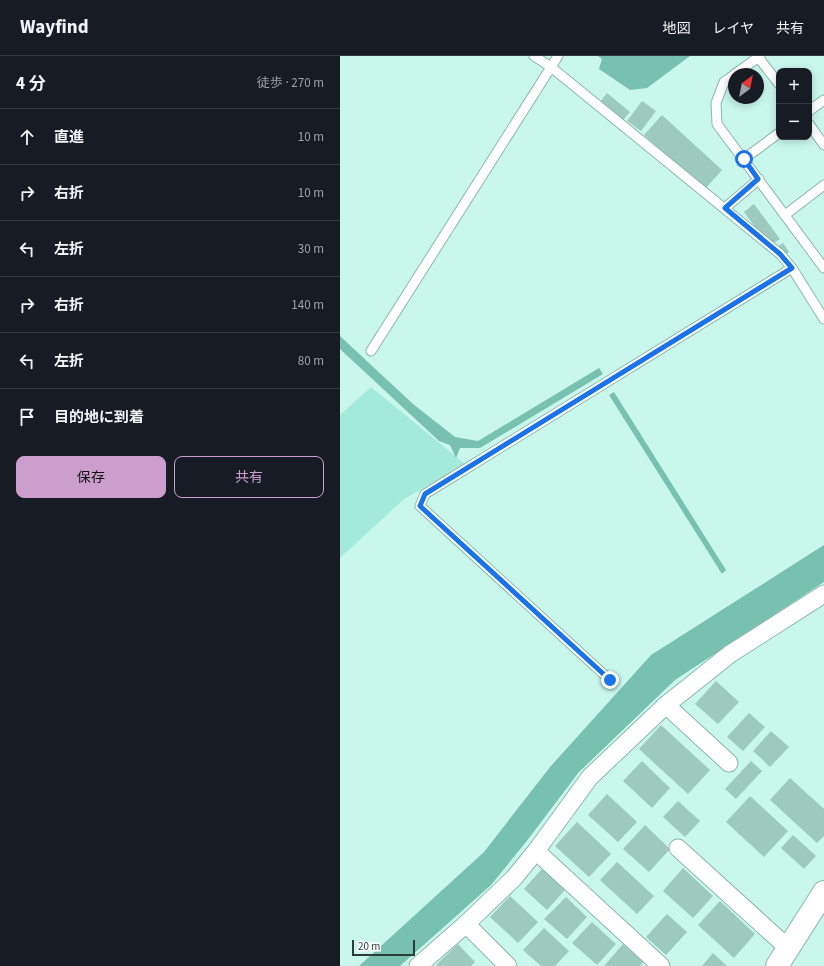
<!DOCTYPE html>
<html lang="ja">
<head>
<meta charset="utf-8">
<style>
  body { margin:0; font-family:"Source Sans 3","Noto Sans JP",sans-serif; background:#20242c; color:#f1f3f6 }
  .controls { position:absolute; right:12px; top:12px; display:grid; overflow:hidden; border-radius:8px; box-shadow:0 2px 10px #0003 }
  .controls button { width:36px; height:36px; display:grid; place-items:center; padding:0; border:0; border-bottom:1px solid #363941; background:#171b24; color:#f1f3f6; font:20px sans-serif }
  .compass { position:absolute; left:388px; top:12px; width:36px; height:36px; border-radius:50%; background:#171b24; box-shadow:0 2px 10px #0003; rotate:32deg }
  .scale { position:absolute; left:12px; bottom:10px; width:63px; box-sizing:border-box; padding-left:4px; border:2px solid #2c3e39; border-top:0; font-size:11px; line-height:14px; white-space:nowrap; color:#2c3e39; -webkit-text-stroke:3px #fff; paint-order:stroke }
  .stop { position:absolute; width:12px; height:12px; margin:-9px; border:3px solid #1a73e8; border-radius:50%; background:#fff }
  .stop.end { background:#1a73e8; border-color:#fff; box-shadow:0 1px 4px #0008 }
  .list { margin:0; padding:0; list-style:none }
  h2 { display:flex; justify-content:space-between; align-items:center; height:52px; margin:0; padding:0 16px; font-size:17px }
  h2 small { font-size:13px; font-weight:400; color:#9ea1a6 }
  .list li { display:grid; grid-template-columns:26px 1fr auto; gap:12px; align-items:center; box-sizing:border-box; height:56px; padding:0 16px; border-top:1px solid #363941 }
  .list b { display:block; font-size:15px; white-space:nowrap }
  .list em { font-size:13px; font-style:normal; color:#9ea1a6 }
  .actions { display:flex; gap:8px; padding:12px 16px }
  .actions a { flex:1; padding:9px 0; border:1px solid #cb9ecd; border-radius:8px; text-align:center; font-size:14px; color:#cb9ecd }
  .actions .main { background:#cb9ecd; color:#111 }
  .icon { flex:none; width:22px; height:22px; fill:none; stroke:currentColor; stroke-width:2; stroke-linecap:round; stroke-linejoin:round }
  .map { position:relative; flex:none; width:484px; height:910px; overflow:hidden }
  header { display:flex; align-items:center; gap:24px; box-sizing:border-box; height:56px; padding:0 20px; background:#171b24; border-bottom:1px solid #363941 }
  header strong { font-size:19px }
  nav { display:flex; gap:22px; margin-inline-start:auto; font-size:14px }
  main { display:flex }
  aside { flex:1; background:#171b24 }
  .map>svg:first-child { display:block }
</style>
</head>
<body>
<header>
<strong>Wayfind</strong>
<nav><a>地図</a><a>レイヤ</a><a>共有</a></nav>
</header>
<main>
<aside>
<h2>4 分<small>徒歩 · 270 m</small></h2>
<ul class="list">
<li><svg class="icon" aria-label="ahead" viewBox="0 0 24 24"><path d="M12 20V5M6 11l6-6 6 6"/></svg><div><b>直進</b></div><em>10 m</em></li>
<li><svg class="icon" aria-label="right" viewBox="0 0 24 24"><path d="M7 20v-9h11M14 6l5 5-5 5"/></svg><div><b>右折</b></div><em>10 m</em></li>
<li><svg class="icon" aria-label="left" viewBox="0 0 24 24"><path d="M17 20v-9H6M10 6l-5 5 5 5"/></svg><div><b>左折</b></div><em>30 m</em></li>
<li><svg class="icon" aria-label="right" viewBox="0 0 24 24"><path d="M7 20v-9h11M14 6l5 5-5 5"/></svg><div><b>右折</b></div><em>140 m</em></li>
<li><svg class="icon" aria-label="left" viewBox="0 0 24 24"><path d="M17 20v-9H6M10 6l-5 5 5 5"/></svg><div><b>左折</b></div><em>80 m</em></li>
<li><svg class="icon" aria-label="arrive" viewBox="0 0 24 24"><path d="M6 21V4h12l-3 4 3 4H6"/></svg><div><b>目的地に到着</b></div></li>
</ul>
<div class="actions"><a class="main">保存</a><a>共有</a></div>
</aside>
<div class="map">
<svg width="484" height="910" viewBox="0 0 484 910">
  <rect width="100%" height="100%" fill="#caf7ec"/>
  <path fill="#a3eada" d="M 31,331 L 125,408 L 64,443 L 0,502 L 0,359 Z"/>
  <g fill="#78c1b1">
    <path d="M 258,0 L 350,0 L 307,32 L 290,34 L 259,13 L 262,3 Z"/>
    <path d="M 0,280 L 73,348 L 115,381 L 138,385 L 259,312 L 263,318 L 140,392 L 120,392 L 116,402 L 110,389 L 99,385 L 0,293 Z"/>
    <path d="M 274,336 L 386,514 L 382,518 L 269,339 Z"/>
    <path d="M 484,489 L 484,526 L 335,624 L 239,716 L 186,786 L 151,829 L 60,910 L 19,910 L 144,796 L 210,711 L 311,599 Z"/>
  </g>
  <g fill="#9dc9be">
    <path d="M 267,37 L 290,56 L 283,64 L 260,46 Z"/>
    <path d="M 302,45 L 316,55 L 301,75 L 287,65 Z"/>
    <path d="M 322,59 L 382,114 L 364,134 L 304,79 Z"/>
    <path d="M 414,148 L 440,183 L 429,190 L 404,156 Z"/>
    <path d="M 443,187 L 449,196 L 442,201 L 435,192 Z"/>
    <path d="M 376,625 L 399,646 L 378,668 L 355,648 Z"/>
    <path d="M 409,657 L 425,671 L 403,695 L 387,681 Z"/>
    <path d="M 321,669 L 370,714 L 348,738 L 299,693 Z"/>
    <path d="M 431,675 L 449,691 L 430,711 L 413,695 Z"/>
    <path d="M 302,705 L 330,732 L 312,752 L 283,725 Z"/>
    <path d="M 411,705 L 422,715 L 396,743 L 385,733 Z"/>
    <path d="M 450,722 L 484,753 L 484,780 L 477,787 L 430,744 Z"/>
    <path d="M 267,738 L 297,766 L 278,786 L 248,759 Z"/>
    <path d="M 410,740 L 448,775 L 424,801 L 386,766 Z"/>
    <path d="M 338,745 L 360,765 L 345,781 L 323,761 Z"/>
    <path d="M 237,766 L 271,798 L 249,821 L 215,790 Z"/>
    <path d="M 305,769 L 330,793 L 309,816 L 283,793 Z"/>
    <path d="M 453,779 L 476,800 L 464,813 L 441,792 Z"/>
    <path d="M 277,806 L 314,840 L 297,858 L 260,824 Z"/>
    <path d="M 343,812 L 373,840 L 353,862 L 323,835 Z"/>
    <path d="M 202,813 L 225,834 L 207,854 L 184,833 Z"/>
    <path d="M 170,840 L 198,866 L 178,887 L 150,861 Z"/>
    <path d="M 226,841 L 247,861 L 227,883 L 204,863 Z"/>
    <path d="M 380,845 L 415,878 L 394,902 L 358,869 Z"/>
    <path d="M 327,858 L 347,876 L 326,899 L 306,881 Z"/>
    <path d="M 252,866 L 276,888 L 257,909 L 232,887 Z"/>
    <path d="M 204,872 L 229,895 L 215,910 L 201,910 L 183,894 Z"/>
    <path d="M 118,888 L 135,906 L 131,910 L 98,910 L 96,909 Z"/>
    <path d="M 283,888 L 303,906 L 300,910 L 264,910 Z"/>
    <path d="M 373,897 L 387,910 L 362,910 Z"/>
  </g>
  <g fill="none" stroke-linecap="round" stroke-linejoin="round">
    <defs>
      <g id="lane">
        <path d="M 194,0 L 211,11 L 440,198 L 452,212 L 484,263"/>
        <path d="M 418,1 L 439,28"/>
        <path d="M 395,18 L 420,0"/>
        <path d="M 394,19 L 384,26 L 376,47 L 377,68 L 484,212"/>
        <path d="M 469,55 L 484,44"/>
        <path d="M 469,68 L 484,89"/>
        <path d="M 404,103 L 439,77"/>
        <path d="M 385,152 L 419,123"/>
        <path d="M 445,159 L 484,129"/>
        <path d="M 31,295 L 218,0"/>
        <path d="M 270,624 L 80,450 L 85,438 L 452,212"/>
      </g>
      <g id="street">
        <path d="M 326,649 L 389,707"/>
        <path d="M 338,792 L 448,892"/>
        <path d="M 196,795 L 321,910"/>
        <path d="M 126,868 L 168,910"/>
        <path d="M 78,910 L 126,868 L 174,822 L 196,795 L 250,721 L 326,649 L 390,598 L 484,538"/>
      </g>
      <path id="primary" d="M 437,910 L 484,836"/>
    </defs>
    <use href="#lane" stroke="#8cb7ad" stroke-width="11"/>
    <use href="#street" stroke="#8cb7ad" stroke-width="19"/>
    <use href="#primary" stroke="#8cb7ad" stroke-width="24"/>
    <use href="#lane" stroke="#fff" stroke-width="9"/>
    <use href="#street" stroke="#fff" stroke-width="17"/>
    <use href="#primary" stroke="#fff" stroke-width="22"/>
  </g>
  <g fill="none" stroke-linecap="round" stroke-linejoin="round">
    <path stroke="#1a73e8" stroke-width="5" d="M 270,624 L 80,450 L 85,438 L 452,212 L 440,198 L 385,152 L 418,123 L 404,103"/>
  </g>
</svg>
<div class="controls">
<button>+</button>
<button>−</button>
</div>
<svg class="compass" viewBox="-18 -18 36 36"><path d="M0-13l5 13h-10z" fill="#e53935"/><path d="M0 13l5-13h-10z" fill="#9ea1a6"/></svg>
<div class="scale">20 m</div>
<div class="stop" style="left:404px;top:103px"></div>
<div class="stop end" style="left:270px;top:624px"></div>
</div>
</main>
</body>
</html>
